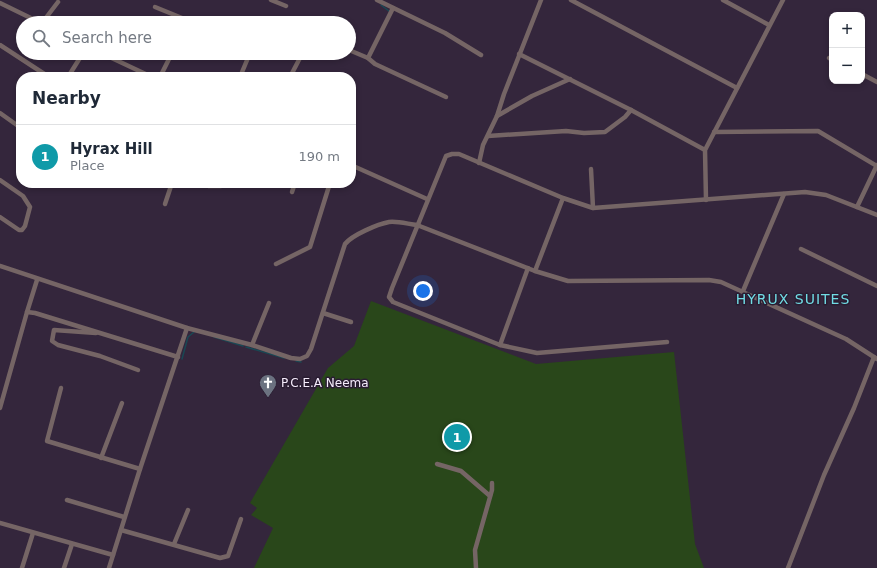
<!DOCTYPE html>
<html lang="en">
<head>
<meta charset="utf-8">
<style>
  body { margin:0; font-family:"DejaVu Sans",sans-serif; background:#f6f6f7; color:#1f2937 }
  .controls { position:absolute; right:12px; top:12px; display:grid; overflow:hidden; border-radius:8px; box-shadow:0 2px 6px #0003 }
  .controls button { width:36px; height:36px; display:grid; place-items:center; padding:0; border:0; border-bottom:1px solid #e0e1e3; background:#fff; color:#1f2937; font:20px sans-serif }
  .you { position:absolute; left:423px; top:291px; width:14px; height:14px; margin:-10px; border:3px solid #fff; border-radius:50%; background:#1a73e8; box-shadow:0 0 0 6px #1a73e833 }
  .badge { display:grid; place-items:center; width:26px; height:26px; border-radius:50%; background:#0b8043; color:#fff; font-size:13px; font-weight:700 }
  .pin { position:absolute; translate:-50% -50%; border:2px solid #fff; box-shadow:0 1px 4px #0006 }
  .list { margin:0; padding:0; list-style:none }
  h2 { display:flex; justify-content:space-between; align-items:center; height:52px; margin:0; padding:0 16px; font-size:17px }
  h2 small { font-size:13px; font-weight:400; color:#747a83 }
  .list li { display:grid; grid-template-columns:26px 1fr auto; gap:12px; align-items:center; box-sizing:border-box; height:64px; padding:0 16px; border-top:1px solid #e0e1e3 }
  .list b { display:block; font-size:15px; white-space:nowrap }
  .list p { margin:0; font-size:13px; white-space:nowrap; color:#747a83 }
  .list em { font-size:13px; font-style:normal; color:#747a83 }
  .icon { flex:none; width:22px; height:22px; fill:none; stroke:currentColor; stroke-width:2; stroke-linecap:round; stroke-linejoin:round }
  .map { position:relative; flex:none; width:877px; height:568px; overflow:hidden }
  .search { position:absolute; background:#fff; box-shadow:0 2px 6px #0003; left:16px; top:16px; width:340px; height:44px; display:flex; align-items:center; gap:10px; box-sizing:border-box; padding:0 14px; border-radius:22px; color:#747a83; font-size:15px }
  .panel { position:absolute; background:#fff; box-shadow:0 2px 6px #0003; left:16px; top:72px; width:340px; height:116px; border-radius:16px }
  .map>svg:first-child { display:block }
</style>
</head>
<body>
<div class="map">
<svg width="877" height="568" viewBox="0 0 877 568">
  <rect width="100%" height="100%" fill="#34263c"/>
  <path fill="#29471a" d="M 371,301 L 536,364 L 674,352 L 695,544 L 704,568 L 254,568 L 273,528 L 251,515 L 257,508 L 250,503 L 328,368 L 354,346 Z"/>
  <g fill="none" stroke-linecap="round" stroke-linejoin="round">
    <g stroke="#194854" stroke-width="1.5">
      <path d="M 381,5 L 389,11"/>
      <path d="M 214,337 L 243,346"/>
      <path d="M 246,347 L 284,358"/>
      <path d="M 182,359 L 188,337 L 194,332"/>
      <path d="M 296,361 L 301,362"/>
    </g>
    <g stroke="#756565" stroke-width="4.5">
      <path d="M 271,0 L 286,6"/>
      <path d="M 377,0 L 445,33 L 481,55"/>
      <path d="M 571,0 L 737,88"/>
      <path d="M 723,0 L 769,25"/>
      <path d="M 0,3 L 41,23"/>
      <path d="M 155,7 L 182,18 L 186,23"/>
      <path d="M 393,8 L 368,58 L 375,64 L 446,97"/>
      <path d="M 42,23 L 58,2"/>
      <path d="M 0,45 L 49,77"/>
      <path d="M 349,50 L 368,58"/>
      <path d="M 101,53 L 152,77"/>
      <path d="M 519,54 L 631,110 L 705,150"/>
      <path d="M 829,58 L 832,59"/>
      <path d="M 862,74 L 877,82"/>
      <path d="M 68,77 L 83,53"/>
      <path d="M 160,77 L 172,53"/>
      <path d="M 240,77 L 250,53"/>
      <path d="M 290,77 L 301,56"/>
      <path d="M 0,113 L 21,128"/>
      <path d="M 497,116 L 532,96 L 570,79"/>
      <path d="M 714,132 L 818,131 L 877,166"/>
      <path d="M 488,136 L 566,131 L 584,133 L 605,132 L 625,117 L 631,110"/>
      <path d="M 479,163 L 483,145 L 497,116 L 504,94 L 541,0"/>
      <path d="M 351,165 L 427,199"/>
      <path d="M 591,169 L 593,208"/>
      <path d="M 0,180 L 23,196 L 30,207 L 25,226 L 22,230 L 19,230 L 0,217"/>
      <path d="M 200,183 L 209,186 L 221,186 L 224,183"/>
      <path d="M 292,192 L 295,183"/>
      <path d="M 706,200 L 705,150 L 783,0"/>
      <path d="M 165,204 L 172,183"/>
      <path d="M 857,207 L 877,165"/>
      <path d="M 801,249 L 877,286"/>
      <path d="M 276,264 L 310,247 L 330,183"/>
      <path d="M 0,266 L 187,328 L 252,345 L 291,358 L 300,359 L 307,356 L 311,349 L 345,244 C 352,235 378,224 389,222 C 398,221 408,224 417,225 L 535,271 L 568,281 L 709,280 L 721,282 L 846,339 L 877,359"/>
      <path d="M 535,271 L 563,198"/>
      <path d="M 743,291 L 784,194"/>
      <path d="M 27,312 L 37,280"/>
      <path d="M 323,313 L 351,322"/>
      <path d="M 96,333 L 54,330 L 52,341 L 58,345 L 100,356 L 138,370"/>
      <path d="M 667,342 L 537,353 L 500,345 L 393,302 L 389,297 L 392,288 L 446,156 L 452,154 L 459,154 L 563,198 L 593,208 L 805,192 L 826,195 L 877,215"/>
      <path d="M 252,345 L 269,303"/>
      <path d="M 500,345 L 528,268"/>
      <path d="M 61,388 L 47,441 L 140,469"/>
      <path d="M 0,408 L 27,312 L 35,313 L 178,357"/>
      <path d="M 101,458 L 122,403"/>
      <path d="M 437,464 L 461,471 L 490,496"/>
      <path d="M 67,500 L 124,517"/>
      <path d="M 0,523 L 113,555"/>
      <path d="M 121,530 L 220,558 L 228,556 L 241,519"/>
      <path d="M 174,544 L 188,510"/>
      <path d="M 22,568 L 33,533"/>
      <path d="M 64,568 L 72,544"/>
      <path d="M 109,568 L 140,469 L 187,328"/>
      <path d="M 476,568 L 475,550 L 492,490 L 492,483"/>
      <path d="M 788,568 L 824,475 L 854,408 L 874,357"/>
    </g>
  </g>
  <defs>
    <symbol id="church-pin" viewBox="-11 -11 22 30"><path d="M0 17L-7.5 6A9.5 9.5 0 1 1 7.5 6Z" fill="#6b7280" stroke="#2a1d32"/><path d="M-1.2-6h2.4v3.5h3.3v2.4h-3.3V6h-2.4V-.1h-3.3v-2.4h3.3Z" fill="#fff"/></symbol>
  </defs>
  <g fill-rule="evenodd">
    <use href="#church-pin" x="258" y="373" width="20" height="27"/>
  </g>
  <g text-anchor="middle" stroke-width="3" stroke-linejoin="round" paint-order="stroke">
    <g font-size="12" fill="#f5ecfb" stroke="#2a1d32" text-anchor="start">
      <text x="281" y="387">P.C.E.A Neema</text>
    </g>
    <g font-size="14" letter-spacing="1" fill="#71dde5" stroke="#2a1d32">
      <text x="793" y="304">HYRUX SUITES</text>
    </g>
  </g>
</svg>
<div class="controls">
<button>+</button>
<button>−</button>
</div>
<div class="you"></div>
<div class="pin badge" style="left:457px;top:437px;background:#0f9aa8">1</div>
<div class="search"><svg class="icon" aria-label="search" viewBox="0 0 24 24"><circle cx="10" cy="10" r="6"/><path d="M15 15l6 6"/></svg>Search here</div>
<section class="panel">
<h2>Nearby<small></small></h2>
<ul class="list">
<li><span class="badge" style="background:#0f9aa8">1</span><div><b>Hyrax Hill</b><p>Place</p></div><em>190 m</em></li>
</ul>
</section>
</div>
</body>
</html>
